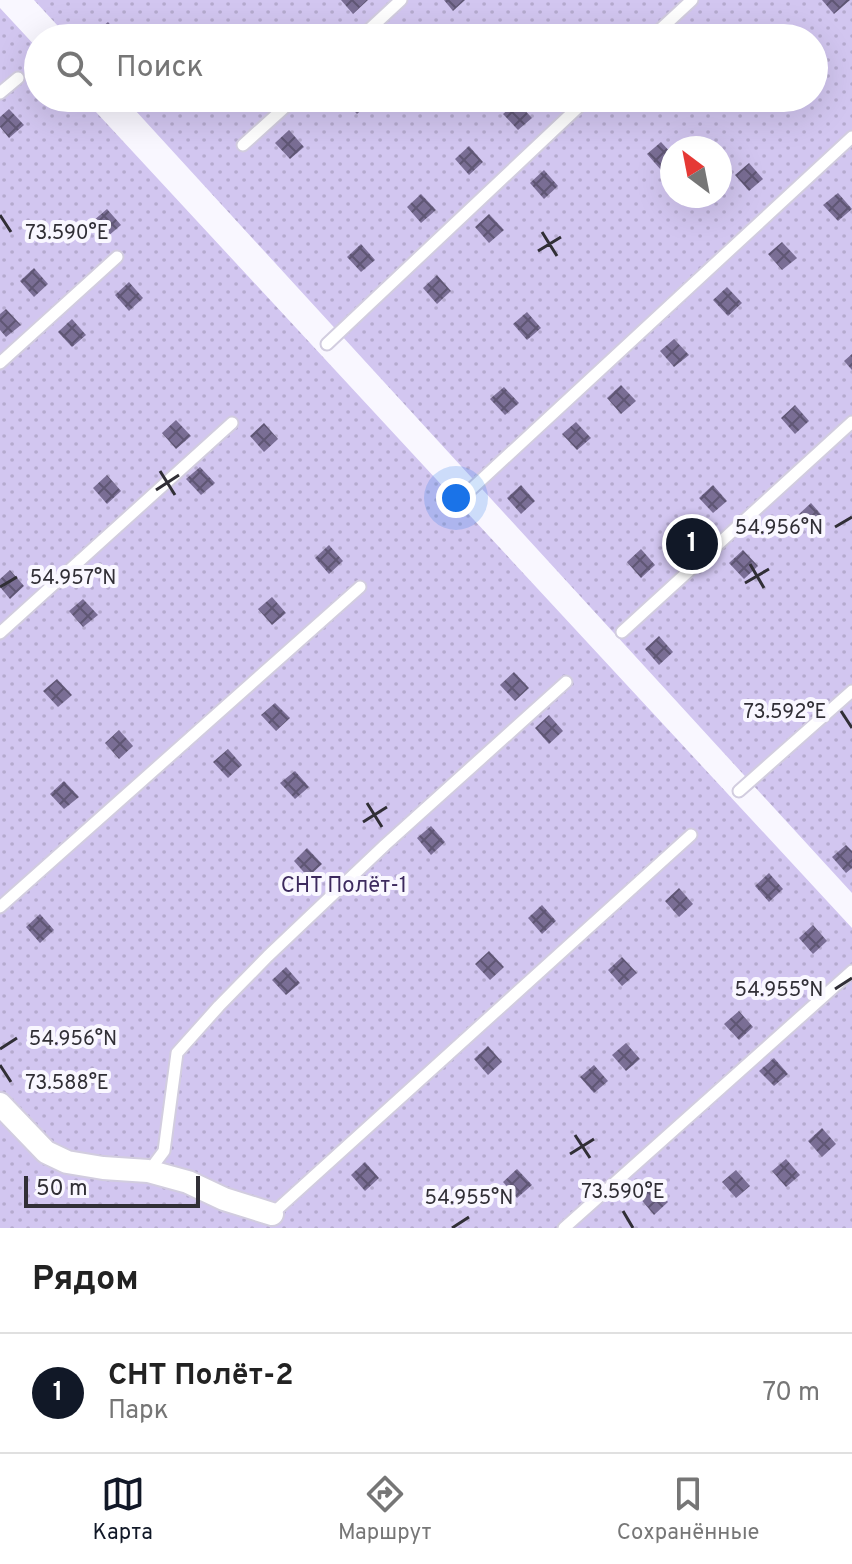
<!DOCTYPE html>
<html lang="ru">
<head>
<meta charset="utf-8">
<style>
  body { margin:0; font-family:Overpass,sans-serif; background:#f6f6f6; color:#222 }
  .compass { position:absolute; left:660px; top:136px; width:72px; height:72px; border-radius:50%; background:#fff; box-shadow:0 8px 32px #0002; rotate:328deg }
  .scale { position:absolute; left:24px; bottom:20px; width:176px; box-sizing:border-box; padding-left:8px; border:4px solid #312f36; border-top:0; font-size:22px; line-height:28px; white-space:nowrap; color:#312f36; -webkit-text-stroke:6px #f9f7ff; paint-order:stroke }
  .you { position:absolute; left:456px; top:498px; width:28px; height:28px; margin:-20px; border:6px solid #fff; border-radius:50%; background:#1a73e8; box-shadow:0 0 0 12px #1a73e833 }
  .badge { display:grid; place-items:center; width:52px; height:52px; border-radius:50%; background:#111827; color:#fff; font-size:26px; font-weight:700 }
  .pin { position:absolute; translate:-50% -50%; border:4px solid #fff; box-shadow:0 2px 8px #0006 }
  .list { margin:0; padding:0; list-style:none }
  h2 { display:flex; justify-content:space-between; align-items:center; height:104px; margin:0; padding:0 32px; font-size:34px }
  h2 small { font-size:26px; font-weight:400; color:#767676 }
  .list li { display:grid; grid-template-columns:52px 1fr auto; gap:24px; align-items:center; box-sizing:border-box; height:120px; padding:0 32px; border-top:2px solid #e0e0e0 }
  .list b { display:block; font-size:30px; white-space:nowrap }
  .list p { margin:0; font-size:26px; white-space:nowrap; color:#767676 }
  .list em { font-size:26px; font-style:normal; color:#767676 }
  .icon { flex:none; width:44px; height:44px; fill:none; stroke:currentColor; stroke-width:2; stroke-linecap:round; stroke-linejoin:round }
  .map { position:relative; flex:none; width:852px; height:1228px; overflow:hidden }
  .search { position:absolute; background:#fff; box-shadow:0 8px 32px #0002; left:24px; right:24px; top:24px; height:88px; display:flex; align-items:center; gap:20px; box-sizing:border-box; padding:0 28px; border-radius:44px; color:#767676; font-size:30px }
  .sheet { height:224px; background:#fff }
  nav { display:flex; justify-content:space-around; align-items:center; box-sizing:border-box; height:112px; border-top:2px solid #e0e0e0; background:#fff; font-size:22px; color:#767676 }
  nav a { display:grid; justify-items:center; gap:4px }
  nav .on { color:#111827 }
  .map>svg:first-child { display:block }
</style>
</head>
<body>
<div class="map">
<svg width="852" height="1228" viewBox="0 0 852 1228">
  <defs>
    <pattern id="park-dots" width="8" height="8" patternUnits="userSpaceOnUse" patternTransform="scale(2)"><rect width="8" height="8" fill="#d2c6f0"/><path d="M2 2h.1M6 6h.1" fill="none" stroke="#b5aace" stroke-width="1.8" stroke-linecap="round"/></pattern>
    <pattern id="building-cross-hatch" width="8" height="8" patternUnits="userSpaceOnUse" patternTransform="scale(2)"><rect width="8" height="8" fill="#7a6e95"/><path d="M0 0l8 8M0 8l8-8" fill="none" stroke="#5f5674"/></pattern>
  </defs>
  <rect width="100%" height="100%" fill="#f9f7ff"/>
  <g fill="url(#park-dots)" fill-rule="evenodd">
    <path d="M 34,0 L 852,0 L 852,893 L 124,98 L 814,98 L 814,38 L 69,38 ZM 672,148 L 720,148 L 720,196 L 672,196 Z"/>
    <path d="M 0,8 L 38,49 L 38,98 L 83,98 L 852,928 L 852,1228 L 0,1228 Z"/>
  </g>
  <g fill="url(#building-cross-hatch)">
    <path d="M 341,0 L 368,0 L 353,14 Z"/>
    <path d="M 444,0 L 465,0 L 453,11 Z"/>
    <path d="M 822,0 L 850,0 L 834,14 Z"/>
    <path d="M 108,22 L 122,38 L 97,38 L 94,34 Z"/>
    <path d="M 304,27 L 314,38 L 291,38 Z"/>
    <path d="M 208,98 L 235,98 L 220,111 Z"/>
    <path d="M 342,98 L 368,98 L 371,101 L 357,114 Z"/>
    <path d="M 517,102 L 532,118 L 518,130 L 503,114 Z"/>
    <path d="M 9,109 L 24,125 L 9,138 L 0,127 L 0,117 Z"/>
    <path d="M 289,130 L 304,147 L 290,159 L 275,143 Z"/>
    <path d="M 661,142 L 672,154 L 672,161 L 661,170 L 647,154 Z"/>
    <path d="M 469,146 L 483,162 L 469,175 L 455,159 Z"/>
    <path d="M 749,163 L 763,179 L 749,191 L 735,175 Z"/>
    <path d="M 544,170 L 558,186 L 544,199 L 530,183 Z"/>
    <path d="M 838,193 L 852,209 L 838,221 L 823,205 Z"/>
    <path d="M 421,194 L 436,210 L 421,223 L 407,207 Z"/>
    <path d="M 107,209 L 121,225 L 107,237 L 93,221 Z"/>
    <path d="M 489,214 L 504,230 L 489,243 L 475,227 Z"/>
    <path d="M 782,242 L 797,258 L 782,270 L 768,254 Z"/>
    <path d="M 361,244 L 375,260 L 361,272 L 347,257 Z"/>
    <path d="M 34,268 L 48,284 L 34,297 L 20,281 Z"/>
    <path d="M 437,275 L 451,291 L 437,304 L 423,288 Z"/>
    <path d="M 129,282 L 143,298 L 129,311 L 115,295 Z"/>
    <path d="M 727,287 L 742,303 L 728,316 L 713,300 Z"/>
    <path d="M 6,309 L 21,325 L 6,337 L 0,330 L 0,314 Z"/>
    <path d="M 527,312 L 541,328 L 527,340 L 513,324 Z"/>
    <path d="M 72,319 L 86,335 L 72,347 L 58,332 Z"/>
    <path d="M 674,339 L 689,355 L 674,367 L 660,351 Z"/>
    <path d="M 852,354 L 852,370 L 844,361 Z"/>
    <path d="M 621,385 L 636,401 L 621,414 L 607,398 Z"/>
    <path d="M 504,387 L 519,403 L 505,415 L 490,399 Z"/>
    <path d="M 795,405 L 809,421 L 795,434 L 781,418 Z"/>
    <path d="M 176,420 L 191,436 L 176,449 L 162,433 Z"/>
    <path d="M 576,422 L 591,438 L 577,450 L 562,434 Z"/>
    <path d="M 264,423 L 278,439 L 264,452 L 250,436 Z"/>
    <path d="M 200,467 L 215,483 L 201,495 L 186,479 Z"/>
    <path d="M 107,475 L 121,491 L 107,504 L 93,488 Z"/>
    <path d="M 521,485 L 535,501 L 521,514 L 507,498 Z"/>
    <path d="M 713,485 L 727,501 L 713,513 L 699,498 Z"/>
    <path d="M 811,503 L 825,519 L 811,531 L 797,516 Z"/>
    <path d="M 329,545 L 343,561 L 329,574 L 315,558 Z"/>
    <path d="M 641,549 L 655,565 L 641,578 L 627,562 Z"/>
    <path d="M 743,550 L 758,566 L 744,579 L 729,563 Z"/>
    <path d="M 10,570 L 24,586 L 10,599 L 0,587 L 0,579 Z"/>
    <path d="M 272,597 L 286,613 L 272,625 L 258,609 Z"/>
    <path d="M 83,599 L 98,615 L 83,627 L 69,611 Z"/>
    <path d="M 659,636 L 673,652 L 659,665 L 645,649 Z"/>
    <path d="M 514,672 L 529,688 L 515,701 L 500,685 Z"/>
    <path d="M 57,679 L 72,695 L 58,707 L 43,691 Z"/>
    <path d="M 275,703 L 290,718 L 276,731 L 261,715 Z"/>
    <path d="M 549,715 L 563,731 L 549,744 L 535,728 Z"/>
    <path d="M 119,730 L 133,746 L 119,759 L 105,743 Z"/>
    <path d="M 228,749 L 242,765 L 228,778 L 213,762 Z"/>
    <path d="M 295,771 L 309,787 L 295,799 L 280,783 Z"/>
    <path d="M 64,781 L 79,797 L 64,809 L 50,794 Z"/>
    <path d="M 431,826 L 445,842 L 431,855 L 417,838 Z"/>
    <path d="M 846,845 L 852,851 L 852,868 L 846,873 L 832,857 Z"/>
    <path d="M 307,848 L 322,864 L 308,877 L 294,861 Z"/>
    <path d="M 769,873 L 783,889 L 769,902 L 755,886 Z"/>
    <path d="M 679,888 L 693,904 L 679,917 L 665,901 Z"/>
    <path d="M 542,905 L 556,921 L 542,934 L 528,918 Z"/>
    <path d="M 40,914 L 54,930 L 40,943 L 26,927 Z"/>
    <path d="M 813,925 L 827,941 L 813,954 L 799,938 Z"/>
    <path d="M 489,951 L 504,967 L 490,980 L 475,964 Z"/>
    <path d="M 622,957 L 637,973 L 622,986 L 608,970 Z"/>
    <path d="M 286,967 L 300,983 L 286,995 L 272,980 Z"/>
    <path d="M 739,1011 L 753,1027 L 739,1040 L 724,1024 Z"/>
    <path d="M 626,1043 L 640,1059 L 626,1071 L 612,1055 Z"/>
    <path d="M 488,1046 L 502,1062 L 488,1075 L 474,1059 Z"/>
    <path d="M 774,1058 L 788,1074 L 774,1086 L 759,1071 Z"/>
    <path d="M 594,1065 L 608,1081 L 594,1093 L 580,1077 Z"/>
    <path d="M 822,1128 L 836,1144 L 822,1157 L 808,1141 Z"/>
    <path d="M 786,1159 L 800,1175 L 786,1187 L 772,1171 Z"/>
    <path d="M 365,1162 L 379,1178 L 365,1191 L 351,1175 Z"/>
    <path d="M 517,1169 L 532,1185 L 517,1198 L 503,1182 Z"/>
    <path d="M 736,1170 L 750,1186 L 736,1198 L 722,1182 Z"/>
    <path d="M 654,1186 L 668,1202 L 654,1215 L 640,1198 Z"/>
  </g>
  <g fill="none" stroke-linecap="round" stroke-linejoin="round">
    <defs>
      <g id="service">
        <path d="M 360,38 L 401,0"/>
        <path d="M 651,38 L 692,0"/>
        <path d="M 0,93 L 18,78"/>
        <path d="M 243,145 L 295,98"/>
        <path d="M 327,344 L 588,98"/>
        <path d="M 0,363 L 117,257"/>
        <path d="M 466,494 L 852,137"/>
        <path d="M 622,632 L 852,422"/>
        <path d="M 0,633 L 232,423"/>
        <path d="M 739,791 L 852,691"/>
        <path d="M 0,907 L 360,587"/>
        <path d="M 149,1171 L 164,1151 L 177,1053 L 219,1006 L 268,956 L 385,845 L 566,682"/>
        <path d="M 272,1214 L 691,835"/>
        <path d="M 564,1228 L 852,971"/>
      </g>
      <path id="minor" d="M 0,1104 L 46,1152 L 67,1162 L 103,1168 L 148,1171 L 188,1182 L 224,1199 L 272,1214"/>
    </defs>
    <use href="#service" stroke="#d2cddf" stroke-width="15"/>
    <use href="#minor" stroke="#d2cddf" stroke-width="26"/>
    <use href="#service" stroke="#fff" stroke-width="11"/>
    <use href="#minor" stroke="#fff" stroke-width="22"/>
  </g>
  <path fill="none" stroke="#312f36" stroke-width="3" d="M 0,215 L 11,232M 542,232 L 557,256M 538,251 L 561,237M 160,471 L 175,495M 156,490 L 179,475M 835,527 L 852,517M 750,564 L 764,588M 745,583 L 769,569M 0,587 L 17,577M 841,711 L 852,728M 367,803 L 382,827M 363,822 L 387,807M 835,989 L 852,978M 0,1049 L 17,1038M 0,1065 L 11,1082M 575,1135 L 590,1158M 570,1154 L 594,1139M 623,1211 L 633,1228M 452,1228 L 469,1217"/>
  <g text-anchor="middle" stroke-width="8" stroke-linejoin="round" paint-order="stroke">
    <g font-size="22" fill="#3d2a5e" stroke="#f9f7ff">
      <text x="344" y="892">СНТ Полёт-1</text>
    </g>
  </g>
  <g font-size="20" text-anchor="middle" fill="#312f36" stroke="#f9f7ff" stroke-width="8" stroke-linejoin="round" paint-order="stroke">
    <text x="67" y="239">73.590°E</text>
    <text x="779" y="534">54.956°N</text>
    <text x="73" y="584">54.957°N</text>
    <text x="785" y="718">73.592°E</text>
    <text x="779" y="996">54.955°N</text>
    <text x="73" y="1045">54.956°N</text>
    <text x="67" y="1089">73.588°E</text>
    <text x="623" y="1198">73.590°E</text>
    <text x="469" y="1204">54.955°N</text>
  </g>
</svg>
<svg class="compass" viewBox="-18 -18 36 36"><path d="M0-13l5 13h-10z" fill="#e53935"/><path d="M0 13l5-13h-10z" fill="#767676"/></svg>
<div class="scale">50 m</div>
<div class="you"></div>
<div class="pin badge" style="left:692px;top:544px">1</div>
<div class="search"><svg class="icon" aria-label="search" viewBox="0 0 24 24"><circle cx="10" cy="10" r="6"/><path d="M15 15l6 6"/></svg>Поиск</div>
</div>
<section class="sheet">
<h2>Рядом<small></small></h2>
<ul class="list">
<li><span class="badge">1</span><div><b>СНТ Полёт-2</b><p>Парк</p></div><em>70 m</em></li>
</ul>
</section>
<nav>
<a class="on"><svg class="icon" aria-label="map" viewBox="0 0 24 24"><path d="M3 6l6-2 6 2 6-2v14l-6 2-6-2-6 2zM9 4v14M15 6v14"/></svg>Карта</a>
<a><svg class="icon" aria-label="directions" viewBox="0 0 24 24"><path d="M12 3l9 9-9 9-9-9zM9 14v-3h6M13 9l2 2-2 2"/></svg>Маршрут</a>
<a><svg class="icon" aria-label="saved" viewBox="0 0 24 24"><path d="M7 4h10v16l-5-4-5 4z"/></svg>Сохранённые</a>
</nav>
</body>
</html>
